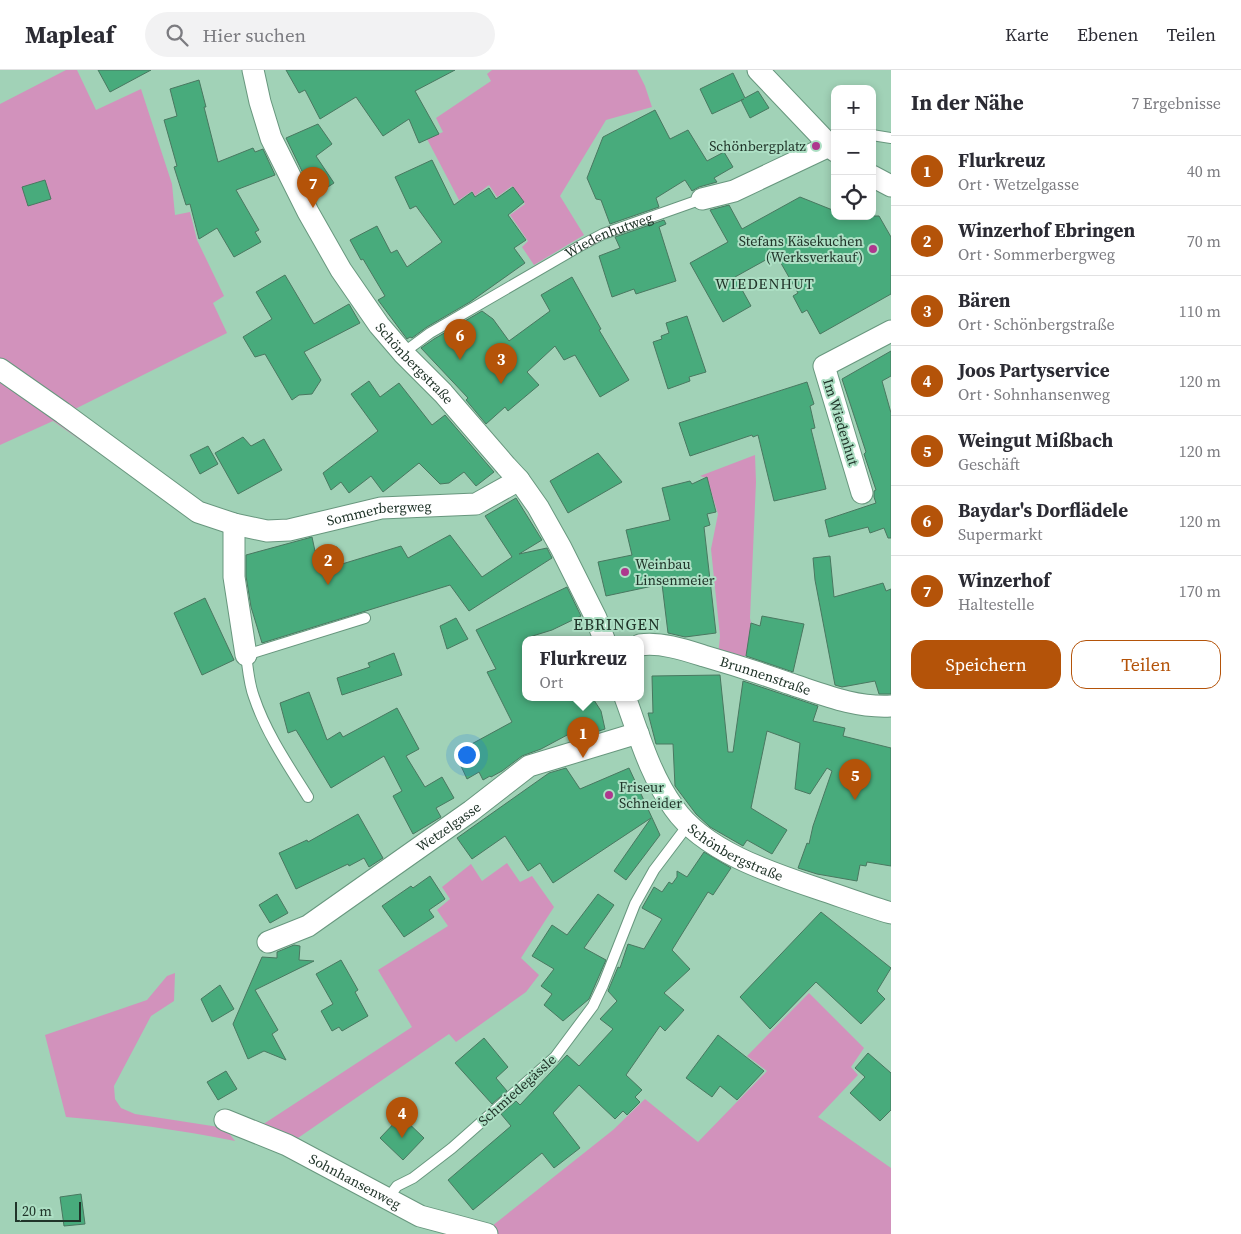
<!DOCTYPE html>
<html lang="de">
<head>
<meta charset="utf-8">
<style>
  body { margin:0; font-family:"Source Serif 4",serif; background:#f2f2f3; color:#2b2b33 }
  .controls { position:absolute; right:15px; top:15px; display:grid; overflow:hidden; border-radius:10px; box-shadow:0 2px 8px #0003 }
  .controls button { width:45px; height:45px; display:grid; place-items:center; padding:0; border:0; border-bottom:1px solid #e1e1e2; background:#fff; color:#2b2b33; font:25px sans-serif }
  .scale { position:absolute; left:15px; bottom:12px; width:66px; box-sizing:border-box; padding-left:5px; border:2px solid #203429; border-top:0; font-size:14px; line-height:18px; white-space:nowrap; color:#203429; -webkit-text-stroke:4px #addfc4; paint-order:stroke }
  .you { position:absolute; left:466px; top:684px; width:18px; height:18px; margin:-12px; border:4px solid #fff; border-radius:50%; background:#1a73e8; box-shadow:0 0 0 8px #1a73e833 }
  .badge { display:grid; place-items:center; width:32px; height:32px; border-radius:50%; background:#b45309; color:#fff; font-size:16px; font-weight:700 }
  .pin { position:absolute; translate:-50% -41px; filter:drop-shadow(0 1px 2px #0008) }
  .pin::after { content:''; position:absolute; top:26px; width:18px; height:15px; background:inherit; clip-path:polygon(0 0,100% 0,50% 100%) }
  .popup { position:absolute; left:522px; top:566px; width:122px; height:65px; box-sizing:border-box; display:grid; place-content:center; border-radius:10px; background:#fff; filter:drop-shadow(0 1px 4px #0005); font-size:16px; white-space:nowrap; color:#7c7c81 }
  .popup b { font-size:19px; color:#2b2b33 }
  .popup::after { content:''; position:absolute; left:50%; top:100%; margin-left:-10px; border:10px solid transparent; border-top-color:#fff }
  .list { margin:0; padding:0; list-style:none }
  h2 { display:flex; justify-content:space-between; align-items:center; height:65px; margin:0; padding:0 20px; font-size:21px }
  h2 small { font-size:16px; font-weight:400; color:#7c7c81 }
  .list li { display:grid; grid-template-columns:32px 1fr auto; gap:15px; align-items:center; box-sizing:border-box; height:70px; padding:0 20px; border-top:1px solid #e1e1e2 }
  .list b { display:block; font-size:19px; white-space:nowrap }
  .list p { margin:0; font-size:16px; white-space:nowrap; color:#7c7c81 }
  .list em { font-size:16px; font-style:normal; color:#7c7c81 }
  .actions { display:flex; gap:10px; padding:15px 20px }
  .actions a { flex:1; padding:11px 0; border:1px solid #b45309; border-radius:15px; text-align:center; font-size:18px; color:#b45309 }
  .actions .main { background:#b45309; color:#fff }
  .icon { flex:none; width:28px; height:28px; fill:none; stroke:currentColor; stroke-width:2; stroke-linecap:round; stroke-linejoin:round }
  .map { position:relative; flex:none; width:891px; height:1164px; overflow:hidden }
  header { display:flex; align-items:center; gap:30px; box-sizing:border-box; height:70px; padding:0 25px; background:#fff; border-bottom:1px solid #e1e1e2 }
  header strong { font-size:24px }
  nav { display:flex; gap:28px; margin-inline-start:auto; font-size:18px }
  .search { width:350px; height:45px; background:#f2f2f3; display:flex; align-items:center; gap:12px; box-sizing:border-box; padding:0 18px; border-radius:28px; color:#7c7c81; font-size:19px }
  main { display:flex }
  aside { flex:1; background:#fff }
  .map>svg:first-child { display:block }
</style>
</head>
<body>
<header>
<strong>Mapleaf</strong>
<div class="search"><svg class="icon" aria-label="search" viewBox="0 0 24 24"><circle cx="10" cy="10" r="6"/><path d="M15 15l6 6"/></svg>Hier suchen</div>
<nav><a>Karte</a><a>Ebenen</a><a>Teilen</a></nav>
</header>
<main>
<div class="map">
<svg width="891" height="1164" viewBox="0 0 891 1164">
  <rect width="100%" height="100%" fill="#a1d2b7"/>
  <g fill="#d292bc">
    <path d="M 66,0 L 77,0 L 96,40 L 141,19 L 172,114 L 175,145 L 190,142 L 197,170 L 224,226 L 213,233 L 227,263 L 73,340 L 186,444 L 53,351 L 0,375 L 0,34 Z"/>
    <path d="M 492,0 L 637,0 L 645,16 L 652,37 L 606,50 L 560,126 L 584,165 L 534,195 L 522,177 L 528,171 L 510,145 L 525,134 L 512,116 L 497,127 L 489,115 L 475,126 L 472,121 L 459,130 L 427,69 L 443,62 L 436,48 L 491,11 L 487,4 Z"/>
    <path d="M 755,385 L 756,412 L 750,548 L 751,553 L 746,586 L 718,586 L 720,566 L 711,479 L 718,444 L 707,408 L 700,406 Z"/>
    <path d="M 507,793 L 520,812 L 532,806 L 554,837 L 521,888 L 539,905 L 526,922 L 456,972 L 449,964 L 295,1070 L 262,1055 L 412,957 L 378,900 L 448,856 L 437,840 L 450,829 L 442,817 L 471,794 L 482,811 Z"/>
    <path d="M 175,903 L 174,931 L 151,946 L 114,1016 L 115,1029 L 121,1038 L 135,1044 L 225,1058 L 235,1071 C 180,1060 123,1052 66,1047 L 45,965 L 147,930 L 167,906 Z"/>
    <path d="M 809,923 L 864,978 L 851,997 L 858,1005 L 818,1047 L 891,1098 L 891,1164 L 482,1164 L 613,1060 L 645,1029 L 698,1072 L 767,1001 L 747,986 Z"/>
  </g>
  <g fill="#48ab7c" stroke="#497860">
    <path d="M 98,0 L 151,0 L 110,22 Z"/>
    <path d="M 286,0 L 455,0 L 415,21 L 439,64 L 419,73 L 409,49 L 383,66 L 356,27 L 320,49 L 305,20 L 299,23 Z"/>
    <path d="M 733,3 L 745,28 L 758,21 L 769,38 L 750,48 L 741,30 L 744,29 L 712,44 L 700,19 Z"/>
    <path d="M 199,10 L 206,37 L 204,37 L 218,92 L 253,78 L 255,82 L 263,79 L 275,105 L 236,120 L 259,160 L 255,162 L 261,172 L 234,187 L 217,158 L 199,169 L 190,134 L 186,135 L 174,97 L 177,96 L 164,50 L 177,46 L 170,19 Z"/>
    <path d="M 655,40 L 670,69 L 688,60 L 707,91 L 724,82 L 733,97 L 714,108 L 717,112 L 699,117 L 692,121 L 685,110 L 656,128 L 659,137 L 610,154 L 601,130 L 596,129 L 587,108 L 603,67 Z"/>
    <path d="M 318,54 L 332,74 L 316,86 L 334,113 L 314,126 L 286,68 Z"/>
    <path d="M 432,90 L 454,135 L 472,122 L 475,127 L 489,118 L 496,129 L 513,117 L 524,132 L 508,145 L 526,170 L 514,178 L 525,193 L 470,232 L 427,257 L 412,268 L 410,267 L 407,269 L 378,230 L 385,226 L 363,189 L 361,190 L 350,170 L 377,156 L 391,183 L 397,180 L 407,197 L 442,172 L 416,136 L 410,139 L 395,107 Z"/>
    <path d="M 45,110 L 51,129 L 28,136 L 22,117 Z"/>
    <path d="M 800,127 L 835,141 L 835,146 L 879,146 L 891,167 L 891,224 L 820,264 L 807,240 L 802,243 L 793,226 L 798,223 L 778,188 L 773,190 L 771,187 L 735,207 L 751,236 L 723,252 L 690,193 L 728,172 L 710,140 L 729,135 L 742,159 Z"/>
    <path d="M 664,150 L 666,154 L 659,157 L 676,211 L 636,224 L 634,219 L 612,227 L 599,186 L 620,178 L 615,167 Z"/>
    <path d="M 285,205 L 314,254 L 349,234 L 360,253 L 304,282 L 321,310 L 312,324 L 299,325 L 292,330 L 265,284 L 255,287 L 243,267 L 272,249 L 256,222 Z"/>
    <path d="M 572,207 L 601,259 L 599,260 L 629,310 L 600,327 L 575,285 L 564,290 L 555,276 L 527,302 L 539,315 L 508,341 L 505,337 L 486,354 L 466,330 L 468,328 L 421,278 L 434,269 L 482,241 L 493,249 L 509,271 L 550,241 L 541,225 Z"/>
    <path d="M 687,246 L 706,302 L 689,307 L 690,311 L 668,319 L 653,272 L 662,269 L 661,266 L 669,263 L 666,253 Z"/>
    <path d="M 891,281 L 891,306 L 882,311 L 891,343 L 891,468 L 888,468 L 884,458 L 870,463 L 868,457 L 829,467 L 825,450 L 876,433 L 874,427 L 874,421 L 876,420 L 864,384 L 866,382 L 842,309 Z"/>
    <path d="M 369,311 L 380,327 L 399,313 L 432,355 L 445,345 L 494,402 L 476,416 L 464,402 L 449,413 L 440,414 L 419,393 L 383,422 L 371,406 L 349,423 L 341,412 L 331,420 L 323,403 L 378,361 L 351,324 Z"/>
    <path d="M 807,312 L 814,334 L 810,336 L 815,358 L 811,359 L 826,419 L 774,431 L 758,365 L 753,367 L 752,365 L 690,386 L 679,353 Z"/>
    <path d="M 243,367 L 251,376 L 264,369 L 282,400 L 238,424 L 215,383 Z"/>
    <path d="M 208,376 L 218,394 L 200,404 L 190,385 Z"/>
    <path d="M 598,383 L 622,412 L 568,443 L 550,411 Z"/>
    <path d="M 707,407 L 716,442 L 707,444 L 710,455 L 704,457 L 716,563 L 685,567 L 668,563 L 662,514 L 606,526 L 598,492 L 632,485 L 626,460 L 670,450 L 662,418 L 690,411 L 692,414 Z"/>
    <path d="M 516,428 L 542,470 L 519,484 L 547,478 L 552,488 L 469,541 L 450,515 L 262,573 L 251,537 L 246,506 L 246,485 L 312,467 L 315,481 L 337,477 L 342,494 L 401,476 L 408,488 L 450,465 L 482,507 L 512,487 L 485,446 Z"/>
    <path d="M 830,486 L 834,527 L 883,513 L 886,521 L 891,519 L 891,624 L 879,624 L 875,611 L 842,617 L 835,615 L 815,510 L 813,488 Z"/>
    <path d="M 567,517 L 581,546 L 552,560 L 526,568 L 526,627 L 592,627 L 601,641 L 605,659 L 572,670 L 569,664 L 541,679 L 522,686 L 502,701 L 491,707 L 490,706 L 483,710 L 479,702 L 467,709 L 455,683 L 512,652 L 487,602 L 496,599 L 476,560 Z"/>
    <path d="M 205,528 L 234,590 L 202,605 L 174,543 Z"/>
    <path d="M 762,546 L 804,554 L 793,602 L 746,586 L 751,553 L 760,556 Z"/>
    <path d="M 456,548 L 468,569 L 447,579 L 440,556 Z"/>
    <path d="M 394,583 L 402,605 L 342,625 L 337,608 L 370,597 L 368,593 Z"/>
    <path d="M 720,605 L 728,682 L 733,682 L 743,611 L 818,636 L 813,651 L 845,658 L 843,666 L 891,678 L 891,796 L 867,792 L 866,796 L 860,795 L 857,811 L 817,804 L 798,798 L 807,773 L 809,774 L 813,756 L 832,701 L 827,698 L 810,724 L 795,719 L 800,673 L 767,661 L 751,738 L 787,760 L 772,784 L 747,770 L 743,776 L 710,757 L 696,744 L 675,716 L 673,674 L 656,674 L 648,643 L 653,643 L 652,606 Z"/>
    <path d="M 309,622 L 327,670 L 340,662 L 343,667 L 397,638 L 419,679 L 406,686 L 425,717 L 442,707 L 454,728 L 436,738 L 441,747 L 413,764 L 393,726 L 402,721 L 384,686 L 331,718 L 296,660 L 288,663 L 280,633 Z"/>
    <path d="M 566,698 L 580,719 L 629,698 L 660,765 L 626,810 L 614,801 L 651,748 L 553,813 L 540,793 L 528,801 L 505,766 L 472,789 L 457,768 L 549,703 Z"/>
    <path d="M 358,744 L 383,788 L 369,797 L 364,788 L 349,796 L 348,794 L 296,819 L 279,783 L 307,770 L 308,772 Z"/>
    <path d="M 704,782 L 731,798 L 713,825 L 708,822 L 672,880 L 690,899 L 664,923 L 684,940 L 665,961 L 660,956 L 626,1005 L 642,1020 L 635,1027 L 640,1032 L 627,1045 L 623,1041 L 615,1049 L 579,1015 L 553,1043 L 580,1078 L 554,1098 L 542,1083 L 473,1140 L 448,1110 L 511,1056 L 501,1044 L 516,1031 L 520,1035 L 567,985 L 579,996 L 613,959 L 600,949 L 617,931 L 608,921 L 618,897 L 620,898 L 628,874 L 644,879 L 662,849 L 642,838 L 654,817 L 662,822 L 669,812 L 672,814 L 677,807 L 677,801 L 687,807 Z"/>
    <path d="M 430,806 L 445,829 L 429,840 L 434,847 L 404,867 L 382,836 L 411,816 L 413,818 Z"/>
    <path d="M 277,824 L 288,843 L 270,853 L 259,835 Z"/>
    <path d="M 598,824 L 614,835 L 584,878 L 606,890 L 589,929 L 563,951 L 544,935 L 552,924 L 541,916 L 554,899 L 532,886 L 552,855 L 567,865 Z"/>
    <path d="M 821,842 L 891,898 L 877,921 L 885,929 L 861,954 L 816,912 L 770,959 L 740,927 Z"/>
    <path d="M 294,875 L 300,876 L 299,890 L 314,891 L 255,920 L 278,960 L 272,964 L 286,990 L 264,981 L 248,989 L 233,954 L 262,887 L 277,888 L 277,882 Z"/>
    <path d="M 341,890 L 358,920 L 355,922 L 368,946 L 342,961 L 339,957 L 332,961 L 321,941 L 333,934 L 316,904 Z"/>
    <path d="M 220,915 L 234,939 L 212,952 L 201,929 Z"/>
    <path d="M 718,965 L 764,1001 L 737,1030 L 720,1016 L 712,1027 L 686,1008 Z"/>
    <path d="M 484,968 L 508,997 L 496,1008 L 507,1021 L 492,1034 L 455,993 Z"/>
    <path d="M 868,983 L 891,1003 L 891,1040 L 880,1051 L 850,1023 L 865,1007 L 855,998 Z"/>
    <path d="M 226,1001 L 237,1019 L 218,1030 L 207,1012 Z"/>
    <path d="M 401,1046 L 424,1068 L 403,1090 L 380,1068 Z"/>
    <path d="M 81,1124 L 85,1154 L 64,1156 L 60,1127 Z"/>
  </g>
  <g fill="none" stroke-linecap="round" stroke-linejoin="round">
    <defs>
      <g id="service">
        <path d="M 872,65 L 891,68"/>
        <path id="s1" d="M 403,283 L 430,263 L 580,176 L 603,164 L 702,129"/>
        <path d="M 308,727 C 288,695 266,663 254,627 C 249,614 248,599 246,585 L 365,548"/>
        <path d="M 388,1128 L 397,1116 L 413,1108 L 452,1078 L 555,987 L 593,936 L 603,915 L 635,834 L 654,800 L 688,755"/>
      </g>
      <g id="minor">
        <path id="s2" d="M 253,0 L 260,32 L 271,68 L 308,142 L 341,200 L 379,255 L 403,283 L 443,323 L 506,396 L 519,410 L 538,437 L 561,478 L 596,548 L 604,569"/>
        <path d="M 758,0 L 835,81"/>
        <path d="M 872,106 L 891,116"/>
        <path d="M 702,129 L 734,121 L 829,76"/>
        <path id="s3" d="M 0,299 L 63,343 L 198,442 L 234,454 L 267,461 L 289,460 L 381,438 L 476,434 L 519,410"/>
        <path d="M 862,423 L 824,296 L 891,261"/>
        <path d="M 234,454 L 234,507 L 246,585"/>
        <path id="s4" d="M 640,575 C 661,572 685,580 704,586 C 732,594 760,603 788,613 C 822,624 854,638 891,636"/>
        <path id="s5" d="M 625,627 C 639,665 650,705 674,738 C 704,781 771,803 819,819 C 843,827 867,836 891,843"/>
        <path id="s6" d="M 268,872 L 308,856 L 471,741 L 529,696 L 638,663"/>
        <path id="s7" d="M 225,1050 L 287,1075 L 420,1146 L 487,1164"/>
      </g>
    </defs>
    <use href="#service" stroke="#68977e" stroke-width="12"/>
    <use href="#minor" stroke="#68977e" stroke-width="23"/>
    <use href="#service" stroke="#fff" stroke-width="10"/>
    <use href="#minor" stroke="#fff" stroke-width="21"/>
  </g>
  <g fill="#ae378e" stroke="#addfc4" stroke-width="2">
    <circle cx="816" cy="76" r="5"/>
    <circle cx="873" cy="179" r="5"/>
    <circle cx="625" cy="502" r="5"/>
    <circle cx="609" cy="725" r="5"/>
  </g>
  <g text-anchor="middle" stroke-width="4" stroke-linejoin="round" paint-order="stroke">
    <g font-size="14" fill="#203429" stroke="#addfc4" text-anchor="end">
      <text x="806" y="81">Schönbergplatz</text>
      <text x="863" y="176">Stefans Käsekuchen<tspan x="863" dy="16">(Werksverkauf)</tspan></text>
      <text x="635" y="499" text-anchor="start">Weinbau<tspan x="635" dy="16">Linsenmeier</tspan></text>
      <text x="619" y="722" text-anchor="start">Friseur<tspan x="619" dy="16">Schneider</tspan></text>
    </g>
    <g font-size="14" fill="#203429" stroke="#addfc4">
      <text dy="5" stroke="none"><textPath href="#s1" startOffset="238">Wiedenhutweg</textPath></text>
      <text dy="5" stroke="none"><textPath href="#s2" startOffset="339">Schönbergstraße</textPath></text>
      <text transform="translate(841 352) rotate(73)" y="5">Im Wiedenhut</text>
      <text dy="5" stroke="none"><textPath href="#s3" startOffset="430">Sommerbergweg</textPath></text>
      <text dy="5" stroke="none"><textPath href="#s4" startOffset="130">Brunnenstraße</textPath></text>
      <text dy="5" stroke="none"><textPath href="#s6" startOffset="215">Wetzelgasse</textPath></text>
      <text dy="5" stroke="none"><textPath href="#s5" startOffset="199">Schönbergstraße</textPath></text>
      <text transform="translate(517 1020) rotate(-42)" y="5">Schmiedegässle</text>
      <text dy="5" stroke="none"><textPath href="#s7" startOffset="144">Sohnhansenweg</textPath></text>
    </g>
    <g font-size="15" letter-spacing="1" fill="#203429" stroke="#addfc4">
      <text x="765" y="219">WIEDENHUT</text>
    </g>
    <g font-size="16" letter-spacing="1" fill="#203429" stroke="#addfc4">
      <text x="617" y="560">EBRINGEN</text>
    </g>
  </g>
</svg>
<div class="controls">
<button>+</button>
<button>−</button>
<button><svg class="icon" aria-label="locate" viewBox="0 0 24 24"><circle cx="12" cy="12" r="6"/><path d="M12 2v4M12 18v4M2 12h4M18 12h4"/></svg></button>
</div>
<div class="scale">20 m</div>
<div class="you"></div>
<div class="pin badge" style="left:583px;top:688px">1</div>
<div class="popup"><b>Flurkreuz</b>Ort</div>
<div class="pin badge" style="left:328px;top:515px">2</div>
<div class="pin badge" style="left:501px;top:314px">3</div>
<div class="pin badge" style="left:402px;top:1068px">4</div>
<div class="pin badge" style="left:855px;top:730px">5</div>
<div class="pin badge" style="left:460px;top:290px">6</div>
<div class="pin badge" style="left:313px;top:138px">7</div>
</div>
<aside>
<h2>In der Nähe<small>7 Ergebnisse</small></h2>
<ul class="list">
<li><span class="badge">1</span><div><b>Flurkreuz</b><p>Ort · Wetzelgasse</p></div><em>40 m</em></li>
<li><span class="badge">2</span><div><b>Winzerhof Ebringen</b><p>Ort · Sommerbergweg</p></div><em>70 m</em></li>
<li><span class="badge">3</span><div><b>Bären</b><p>Ort · Schönbergstraße</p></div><em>110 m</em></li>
<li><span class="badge">4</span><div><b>Joos Partyservice</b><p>Ort · Sohnhansenweg</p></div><em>120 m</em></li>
<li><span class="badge">5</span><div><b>Weingut Mißbach</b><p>Geschäft</p></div><em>120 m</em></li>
<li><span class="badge">6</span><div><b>Baydar's Dorflädele</b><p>Supermarkt</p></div><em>120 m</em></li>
<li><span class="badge">7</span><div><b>Winzerhof</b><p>Haltestelle</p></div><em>170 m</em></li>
</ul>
<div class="actions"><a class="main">Speichern</a><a>Teilen</a></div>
</aside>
</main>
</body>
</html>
